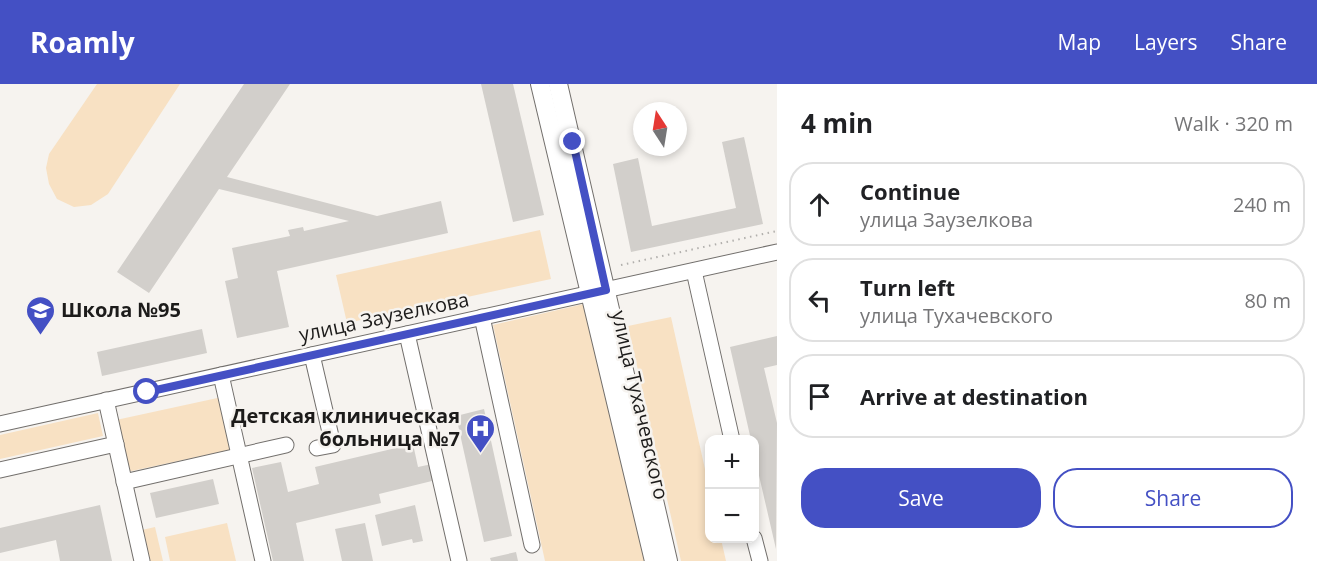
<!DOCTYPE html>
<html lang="en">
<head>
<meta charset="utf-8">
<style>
  body { margin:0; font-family:"Open Sans",sans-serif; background:#f6f6f6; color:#202124 }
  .controls { position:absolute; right:18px; bottom:18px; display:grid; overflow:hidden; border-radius:12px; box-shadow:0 3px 9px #0003 }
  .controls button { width:54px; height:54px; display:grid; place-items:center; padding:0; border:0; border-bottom:2px solid #e0e0e0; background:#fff; color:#202124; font:30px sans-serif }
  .compass { position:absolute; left:633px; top:18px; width:54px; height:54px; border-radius:50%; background:#fff; box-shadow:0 3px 9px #0003; rotate:348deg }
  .stop { position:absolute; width:18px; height:18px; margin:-14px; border:4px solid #4450c4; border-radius:50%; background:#fff }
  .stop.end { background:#4450c4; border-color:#fff; box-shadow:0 2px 6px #0008 }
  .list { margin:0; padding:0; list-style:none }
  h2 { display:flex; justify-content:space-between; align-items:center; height:78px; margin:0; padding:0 24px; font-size:26px }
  h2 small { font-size:20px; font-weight:400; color:#757577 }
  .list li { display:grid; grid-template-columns:39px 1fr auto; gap:18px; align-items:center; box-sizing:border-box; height:84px; margin:0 12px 12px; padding:0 12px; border:2px solid #e0e0e0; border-radius:24px }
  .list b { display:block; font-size:22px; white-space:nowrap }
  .list p { margin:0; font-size:20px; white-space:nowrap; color:#757577 }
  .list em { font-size:20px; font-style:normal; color:#757577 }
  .actions { display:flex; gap:12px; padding:18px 24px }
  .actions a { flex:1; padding:14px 0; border:2px solid #4450c4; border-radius:24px; text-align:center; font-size:21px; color:#4450c4 }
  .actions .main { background:#4450c4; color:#fff }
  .icon { flex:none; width:33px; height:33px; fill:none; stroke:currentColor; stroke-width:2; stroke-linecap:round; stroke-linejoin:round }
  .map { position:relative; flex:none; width:777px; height:477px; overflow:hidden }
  header { display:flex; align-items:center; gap:36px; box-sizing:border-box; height:84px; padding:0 30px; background:#4450c4; color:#fff }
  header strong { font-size:28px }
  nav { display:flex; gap:33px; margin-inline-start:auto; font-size:21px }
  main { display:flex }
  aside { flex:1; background:#fff }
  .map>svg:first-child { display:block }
</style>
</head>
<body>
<header>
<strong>Roamly</strong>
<nav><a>Map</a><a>Layers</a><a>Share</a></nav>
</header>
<main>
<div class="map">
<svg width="777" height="477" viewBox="0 0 777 477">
  <rect width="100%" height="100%" fill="#f6f3ef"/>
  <g fill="#f8e1c3">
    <path d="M 97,0 L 180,0 L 108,110 L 91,121 L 74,123 L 57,115 L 49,100 L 46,84 L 49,70 Z"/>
    <path d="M 540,146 L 551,195 L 347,239 L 336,191 Z"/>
    <path d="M 588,219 L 645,477 L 545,477 L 493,241 Z"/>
    <path d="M 671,233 L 709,403 L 710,454 L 721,455 L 726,477 L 681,477 L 628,242 Z"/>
    <path d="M 222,313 L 234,365 L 127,388 L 116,336 Z"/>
    <path d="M 98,329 L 103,352 L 0,375 L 0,351 Z"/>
    <path d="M 227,439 L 236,477 L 170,477 L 165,453 Z"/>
    <path d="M 155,443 L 163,477 L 149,477 L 142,446 Z"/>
  </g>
  <g fill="#d2cfcb">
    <path d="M 244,0 L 290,0 L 227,93 L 377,132 L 441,117 L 448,149 L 277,187 L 289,243 L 237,254 L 225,197 L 238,194 L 232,164 L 290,152 L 288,146 L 303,143 L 304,147 L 349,137 L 219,105 L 149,209 L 117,188 Z"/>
    <path d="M 481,0 L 513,0 L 544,131 L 513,138 Z"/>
    <path d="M 744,53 L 763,140 L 631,168 L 613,80 L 638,74 L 652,142 L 736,124 L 722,58 Z"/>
    <path d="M 202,245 L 207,269 L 102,292 L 97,268 Z"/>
    <path d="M 777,252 L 777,281 L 764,284 L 777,339 L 776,465 L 754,370 L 754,356 L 751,356 L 730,263 Z"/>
    <path d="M 484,325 L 512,452 L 484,458 L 456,332 Z"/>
    <path d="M 413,360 L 418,383 L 432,380 L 436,396 L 379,410 L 381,419 L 296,439 L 304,477 L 273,477 L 252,384 L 281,378 L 288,408 L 319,400 L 315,383 Z"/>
    <path d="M 213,395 L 219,420 L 156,434 L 150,409 Z"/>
    <path d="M 100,421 L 112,477 L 60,477 L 56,456 L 0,469 L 0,444 Z"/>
    <path d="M 415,421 L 423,457 L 413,459 L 412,455 L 382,462 L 375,431 Z"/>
    <path d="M 365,439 L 373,477 L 342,477 L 335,445 Z"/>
    <path d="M 516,468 L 518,477 L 491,477 L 490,474 Z"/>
  </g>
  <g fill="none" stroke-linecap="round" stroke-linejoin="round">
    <defs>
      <g id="minor">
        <path d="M 694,187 L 732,356"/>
        <path d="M 482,233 L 532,461"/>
        <path d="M 407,250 L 459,477"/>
        <path d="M 312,271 L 333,361 L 317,364"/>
        <path d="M 221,291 L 263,477"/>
        <path d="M 106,316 L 142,477"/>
        <path d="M 0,340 L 777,168"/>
        <path d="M 0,386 L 116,360"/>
        <path d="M 124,398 L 286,361"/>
        <path d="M 754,454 L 760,477"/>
      </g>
      <g id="major">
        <path d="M 540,0 L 654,477"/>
        <path d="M 558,0 L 668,477"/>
      </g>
    </defs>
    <use href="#minor" stroke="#726f6c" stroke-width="17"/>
    <use href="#major" stroke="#726f6c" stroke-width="20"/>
    <path stroke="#b1afac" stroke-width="2" stroke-dasharray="1.5 4.5" stroke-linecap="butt" d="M 621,181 L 777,147"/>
    <use href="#minor" stroke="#fff" stroke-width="15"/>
    <use href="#major" stroke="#fff" stroke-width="18"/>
  </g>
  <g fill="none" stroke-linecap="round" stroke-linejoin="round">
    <path stroke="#4450c4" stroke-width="8" d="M 147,308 L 606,206 L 573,58"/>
  </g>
  <defs>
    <symbol id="school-pin" viewBox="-11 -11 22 30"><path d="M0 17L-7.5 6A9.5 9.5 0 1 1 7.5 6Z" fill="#4450c4" stroke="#f6f3ef"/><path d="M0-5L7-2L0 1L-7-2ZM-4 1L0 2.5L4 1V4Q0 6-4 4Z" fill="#fff"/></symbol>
    <symbol id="hospital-pin" viewBox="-11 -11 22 30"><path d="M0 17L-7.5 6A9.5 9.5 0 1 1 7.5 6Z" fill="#4450c4" stroke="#f6f3ef"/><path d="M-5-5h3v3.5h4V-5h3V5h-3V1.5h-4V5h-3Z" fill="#fff"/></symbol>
  </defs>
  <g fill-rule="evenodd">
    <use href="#school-pin" x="24" y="210" width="33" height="45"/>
    <use href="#hospital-pin" x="464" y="328" width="33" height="45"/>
  </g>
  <g text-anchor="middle" stroke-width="5" stroke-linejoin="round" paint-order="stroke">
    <g font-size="20" font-weight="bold" fill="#1c1b1a" stroke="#f6f3ef" text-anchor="start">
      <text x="61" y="233">Школа №95</text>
      <text x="460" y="339" text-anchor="end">Детская клиническая<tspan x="460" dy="23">больница №7</tspan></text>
    </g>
    <g font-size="20" fill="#1c1b1a" stroke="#f6f3ef">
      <text transform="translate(384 233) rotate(-12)" y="7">улица Заузелкова</text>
      <text transform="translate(640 321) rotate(77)" y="7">улица Тухачевского</text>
    </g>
  </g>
</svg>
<div class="controls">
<button>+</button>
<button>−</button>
</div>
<svg class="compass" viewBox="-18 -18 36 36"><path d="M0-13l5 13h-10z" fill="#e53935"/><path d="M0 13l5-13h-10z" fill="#757577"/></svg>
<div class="stop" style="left:147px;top:308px"></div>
<div class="stop end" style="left:573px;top:58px"></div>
</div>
<aside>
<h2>4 min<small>Walk · 320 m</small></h2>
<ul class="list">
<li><svg class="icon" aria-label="ahead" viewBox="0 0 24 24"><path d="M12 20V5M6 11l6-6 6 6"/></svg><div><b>Continue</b><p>улица Заузелкова</p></div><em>240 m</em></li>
<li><svg class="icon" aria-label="left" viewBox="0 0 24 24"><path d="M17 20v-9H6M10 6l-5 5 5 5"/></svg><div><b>Turn left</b><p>улица Тухачевского</p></div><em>80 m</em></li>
<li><svg class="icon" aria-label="arrive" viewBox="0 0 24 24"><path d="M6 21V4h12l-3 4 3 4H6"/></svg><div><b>Arrive at destination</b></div></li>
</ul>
<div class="actions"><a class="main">Save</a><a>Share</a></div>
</aside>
</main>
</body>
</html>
